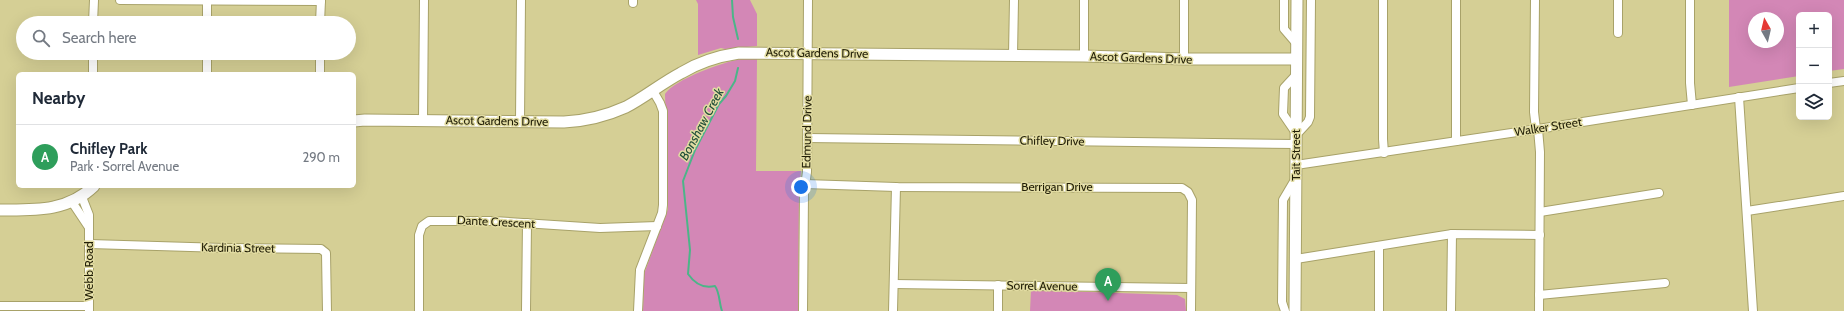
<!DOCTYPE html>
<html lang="en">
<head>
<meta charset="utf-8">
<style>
  body { margin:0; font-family:Cabin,sans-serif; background:#f2f2f3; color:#1f2937 }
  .controls { position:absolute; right:12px; top:12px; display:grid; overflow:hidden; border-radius:6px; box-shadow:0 4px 16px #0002 }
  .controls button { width:36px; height:36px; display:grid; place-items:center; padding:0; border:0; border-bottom:1px solid #e0e1e3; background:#fff; color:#1f2937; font:20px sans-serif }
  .compass { position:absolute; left:1748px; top:12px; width:36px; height:36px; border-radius:50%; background:#fff; box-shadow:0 4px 16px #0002; rotate:352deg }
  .you { position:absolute; left:801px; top:187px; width:14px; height:14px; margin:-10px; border:3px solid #fff; border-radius:50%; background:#1a73e8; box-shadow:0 0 0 6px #1a73e833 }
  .badge { display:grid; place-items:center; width:26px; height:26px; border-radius:50%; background:#5345bd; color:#fff; font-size:13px; font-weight:700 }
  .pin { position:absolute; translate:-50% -33px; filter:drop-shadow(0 1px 2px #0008) }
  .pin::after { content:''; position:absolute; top:21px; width:14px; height:12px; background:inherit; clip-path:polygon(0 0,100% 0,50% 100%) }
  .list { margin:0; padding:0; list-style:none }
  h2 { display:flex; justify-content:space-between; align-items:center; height:52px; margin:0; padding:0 16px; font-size:17px }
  h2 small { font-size:13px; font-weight:400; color:#747a83 }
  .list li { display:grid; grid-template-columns:26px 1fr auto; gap:12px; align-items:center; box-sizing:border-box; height:64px; padding:0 16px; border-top:1px solid #e0e1e3 }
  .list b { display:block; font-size:15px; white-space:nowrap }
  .list p { margin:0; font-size:13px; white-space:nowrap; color:#747a83 }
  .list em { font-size:13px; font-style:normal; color:#747a83 }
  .icon { flex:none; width:22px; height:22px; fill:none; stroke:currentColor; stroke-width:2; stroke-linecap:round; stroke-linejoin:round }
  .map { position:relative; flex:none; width:1844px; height:311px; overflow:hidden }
  .search { position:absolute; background:#fff; box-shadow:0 4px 16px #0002; left:16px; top:16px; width:340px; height:44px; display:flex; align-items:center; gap:10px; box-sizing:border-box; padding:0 14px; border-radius:22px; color:#747a83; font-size:15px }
  .panel { position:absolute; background:#fff; box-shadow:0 4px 16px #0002; left:16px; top:72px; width:340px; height:116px; border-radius:6px }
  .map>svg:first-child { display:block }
</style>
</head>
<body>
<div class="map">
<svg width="1844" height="311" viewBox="0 0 1844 311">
  <rect width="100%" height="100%" fill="#d5cf95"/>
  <g fill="#d387b6" fill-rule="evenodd">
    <path d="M 696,0 L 750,0 L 757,14 L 757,46 L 725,49 L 721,48 L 698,55 L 698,4 Z"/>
    <path d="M 1729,0 L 1844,0 L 1844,69 L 1829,71 L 1829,15 L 1799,15 L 1799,76 L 1729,87 ZM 1754,18 L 1778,18 L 1778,42 L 1754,42 Z"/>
    <path d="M 741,59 L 757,59 L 756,171 L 801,171 L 799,190 L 798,311 L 643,311 L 644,274 L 668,209 L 665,94 C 675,79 723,62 741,59 Z"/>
    <path d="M 1031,290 L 1177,295 L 1185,299 L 1186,311 L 1030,311 Z"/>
  </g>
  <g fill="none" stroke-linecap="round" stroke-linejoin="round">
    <g stroke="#4bb588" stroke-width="2">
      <path d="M 732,0 L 733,17 L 738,39"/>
      <path d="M 722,311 C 719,303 720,293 715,286 C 703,289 695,284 688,274 L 690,250 L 683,181 L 695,150 L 719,104 L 726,96 L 735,81 L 738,68"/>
    </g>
    <defs>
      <g id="minor">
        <path d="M 120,0 L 321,1"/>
        <path d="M 633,0 L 633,3"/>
        <path d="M 1284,0 L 1284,29 L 1296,43"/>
        <path d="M 1383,0 L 1383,139 L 1384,153"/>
        <path d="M 1456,0 L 1456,141"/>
        <path d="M 1535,0 L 1534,112 L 1536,129"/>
        <path d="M 1618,0 L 1618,33"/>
        <path d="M 1690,0 L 1690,83 L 1692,105"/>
        <path d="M 93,23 L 94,0"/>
        <path d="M 207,23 L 207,0"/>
        <path d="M 320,23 L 321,0"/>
        <path d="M 1013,55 L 1014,0"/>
        <path d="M 1084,56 L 1084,0"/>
        <path d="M 1184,59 L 1184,0"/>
        <path d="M 93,74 L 93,53"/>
        <path d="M 207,74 L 207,53"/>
        <path d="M 320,74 L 320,53"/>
        <path d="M 1829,83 L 1844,81"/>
        <path d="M 1739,97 L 1753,311"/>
        <path d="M 423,120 L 424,0"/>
        <path d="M 520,121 L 521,0"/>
        <path d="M 1538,129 L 1540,152 L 1539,311"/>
        <path d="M 1296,133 L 1283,114 L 1284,88 L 1296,75"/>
        <path d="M 1296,135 L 1308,122 L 1310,117 L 1311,0"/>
        <path d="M 807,138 L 1296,144"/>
        <path d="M 1296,165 L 1538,129 L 1799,88"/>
        <path d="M 805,184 L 896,187 L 1182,188 L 1188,192 L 1192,200 L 1191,311"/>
        <path d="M 82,197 L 89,215 L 89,311"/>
        <path d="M 72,202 L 88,226"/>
        <path d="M 1747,211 L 1844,196"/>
        <path d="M 1540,212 L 1659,193"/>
        <path d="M 90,244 L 224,248 L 321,249 L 326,253 L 327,311"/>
        <path d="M 1296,259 L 1452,234 L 1540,235"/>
        <path d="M 894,284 L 1191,288"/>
        <path d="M 1539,295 L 1665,283"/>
        <path d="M 0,306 L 89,306"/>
        <path d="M 419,311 L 419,235 L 422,226 L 429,221 L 494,221 L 600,228 L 657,226"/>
        <path d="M 526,311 L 527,223"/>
        <path d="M 638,311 L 640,270 L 662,213 L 663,205 L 663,111 L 660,103 L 653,91"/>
        <path d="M 803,311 L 804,193 L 807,172 L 808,0"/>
        <path d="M 893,311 L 896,187"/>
        <path d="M 998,311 L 998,285"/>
        <path d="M 1285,311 L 1282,302 L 1283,200 L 1296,178"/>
        <path d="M 1379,311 L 1379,246"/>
        <path d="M 1451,311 L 1452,234"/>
      </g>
      <g id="tertiary">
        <path d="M 354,121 L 365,120 L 564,122 C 585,121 606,116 626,107 C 645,97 662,83 681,73 C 699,62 719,56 739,53 L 1084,56 L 1184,59 L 1296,59"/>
        <path d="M 0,210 C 35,210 67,212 94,186"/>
        <path d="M 1295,311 L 1297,0"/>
      </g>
    </defs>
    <use href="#minor" stroke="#a8a269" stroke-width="10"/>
    <use href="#tertiary" stroke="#a8a269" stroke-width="13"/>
    <use href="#minor" stroke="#fff" stroke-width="8"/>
    <use href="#tertiary" stroke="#fff" stroke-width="11"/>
  </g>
  <g text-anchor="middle" stroke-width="3" stroke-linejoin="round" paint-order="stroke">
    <g font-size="12" fill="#211e07" stroke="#e2dca2">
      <text transform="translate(817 53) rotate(1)" y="4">Ascot Gardens Drive</text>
      <text transform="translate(1141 58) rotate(2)" y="4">Ascot Gardens Drive</text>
      <text transform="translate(497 121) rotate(1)" y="4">Ascot Gardens Drive</text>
      <text transform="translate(1548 127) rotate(-9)" y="4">Walker Street</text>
      <text transform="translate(807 132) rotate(-89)" y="4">Edmund Drive</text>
      <text transform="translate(1052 141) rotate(1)" y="4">Chifley Drive</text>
      <text transform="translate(1296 155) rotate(-90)" y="4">Tait Street</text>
      <text x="1057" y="191">Berrigan Drive</text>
      <text transform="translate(496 222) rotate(3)" y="4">Dante Crescent</text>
      <text transform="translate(238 248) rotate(1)" y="4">Kardinia Street</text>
      <text transform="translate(89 271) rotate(-90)" y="4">Webb Road</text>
      <text transform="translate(1042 286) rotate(1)" y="4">Sorrel Avenue</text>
    </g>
    <g font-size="13" font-style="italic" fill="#224e3a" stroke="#e2dca2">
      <text transform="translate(701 124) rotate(-62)" y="5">Bonshaw Creek</text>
    </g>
  </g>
</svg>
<div class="controls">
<button>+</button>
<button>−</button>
<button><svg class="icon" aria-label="layers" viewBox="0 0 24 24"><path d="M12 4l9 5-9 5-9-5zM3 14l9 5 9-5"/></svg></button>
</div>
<svg class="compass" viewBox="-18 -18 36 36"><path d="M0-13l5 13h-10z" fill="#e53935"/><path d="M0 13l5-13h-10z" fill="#747a83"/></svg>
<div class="you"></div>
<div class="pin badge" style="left:1108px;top:301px;background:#2e9e5b">A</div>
<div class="search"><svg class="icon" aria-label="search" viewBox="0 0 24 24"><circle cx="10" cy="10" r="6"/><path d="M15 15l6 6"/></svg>Search here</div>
<section class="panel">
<h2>Nearby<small></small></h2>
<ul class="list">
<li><span class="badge" style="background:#2e9e5b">A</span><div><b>Chifley Park</b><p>Park · Sorrel Avenue</p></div><em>290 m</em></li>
</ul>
</section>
</div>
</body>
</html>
